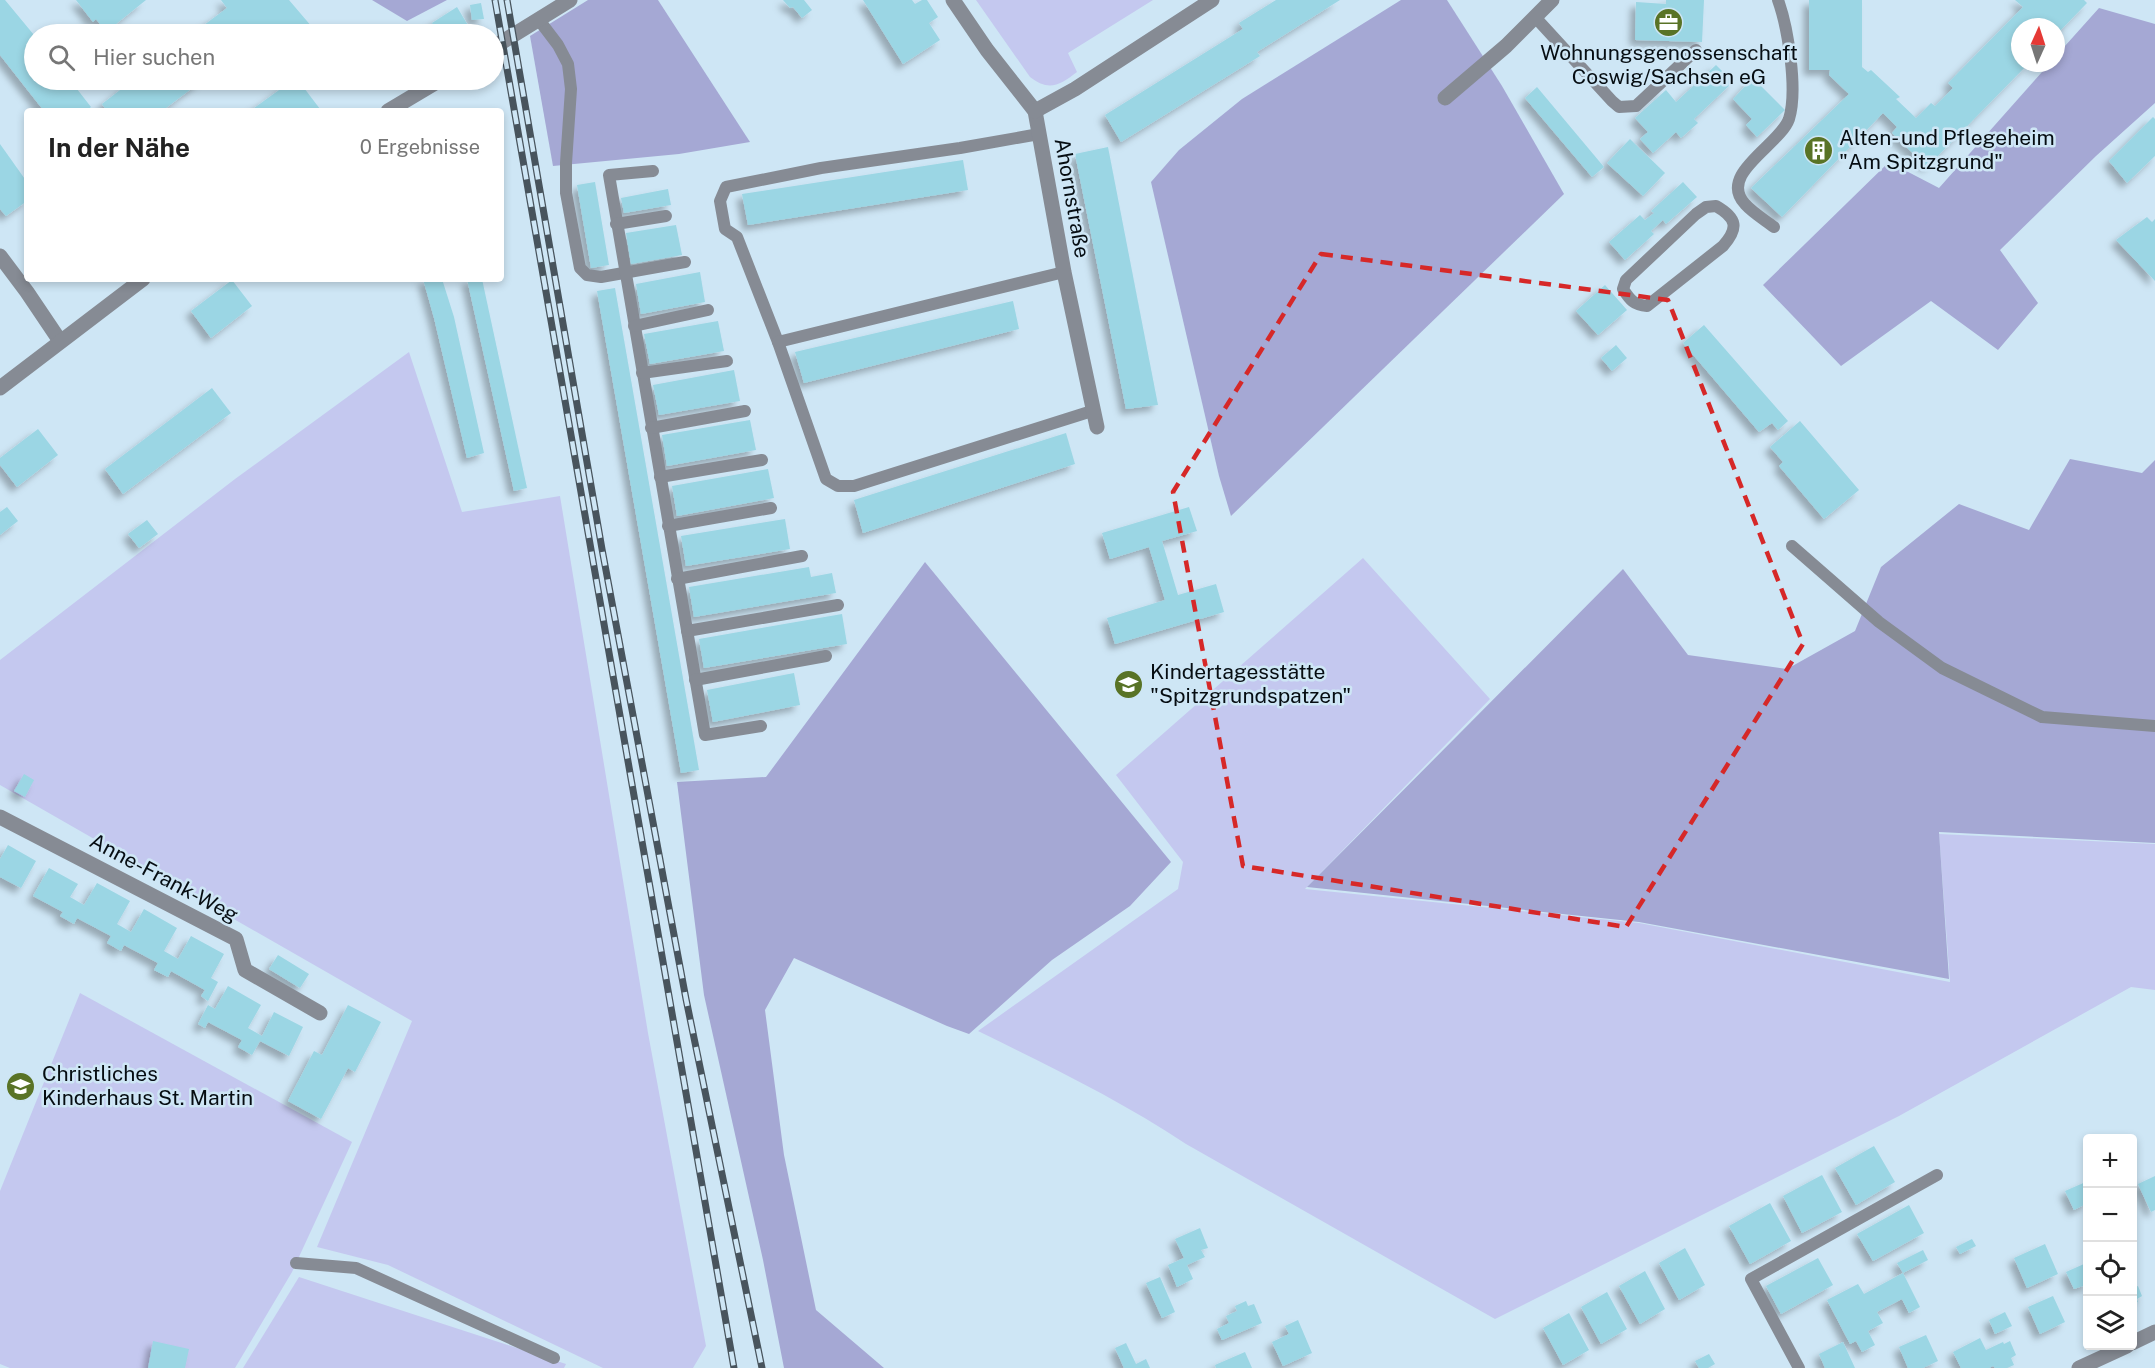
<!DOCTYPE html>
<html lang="de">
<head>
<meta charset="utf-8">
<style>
  body { margin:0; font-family:"Public Sans",sans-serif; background:#f2f2f2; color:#222 }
  .controls { position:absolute; right:18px; bottom:18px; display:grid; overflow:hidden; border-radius:6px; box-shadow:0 3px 9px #0003 }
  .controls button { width:54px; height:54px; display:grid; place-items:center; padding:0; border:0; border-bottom:2px solid #e0e0e0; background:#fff; color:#222; font:30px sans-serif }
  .compass { position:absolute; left:2011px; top:18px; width:54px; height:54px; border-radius:50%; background:#fff; box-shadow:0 3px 9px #0003; rotate:3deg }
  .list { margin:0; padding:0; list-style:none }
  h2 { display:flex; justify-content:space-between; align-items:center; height:78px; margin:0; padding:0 24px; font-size:26px }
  h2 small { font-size:20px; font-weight:400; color:#767676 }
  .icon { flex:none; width:33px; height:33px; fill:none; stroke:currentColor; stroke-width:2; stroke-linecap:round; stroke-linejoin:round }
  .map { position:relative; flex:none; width:2155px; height:1368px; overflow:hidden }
  .search { position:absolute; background:#fff; box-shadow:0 3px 9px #0003; left:24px; top:24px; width:480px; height:66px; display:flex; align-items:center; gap:15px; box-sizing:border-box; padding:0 21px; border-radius:33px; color:#767676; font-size:22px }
  .panel { position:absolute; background:#fff; box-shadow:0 3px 9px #0003; left:24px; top:108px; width:480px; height:174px; border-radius:6px }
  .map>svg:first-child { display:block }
</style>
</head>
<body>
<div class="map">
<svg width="2155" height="1368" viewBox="0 0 2155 1368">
  <defs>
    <filter id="shadow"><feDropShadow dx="-5.5" dy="5.5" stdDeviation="3" flood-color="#0004"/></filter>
  </defs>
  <rect width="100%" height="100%" fill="#cee6f5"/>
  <g fill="#c4c8ef">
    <path d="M 976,0 L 1153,0 L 1068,53 L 1077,72 C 1060,85 1049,92 1030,77 Z"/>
    <path d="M 409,352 L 462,512 L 560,496 L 648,1033 L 706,1346 L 693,1368 L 603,1368 L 388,1265 L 317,1247 L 412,1021 L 0,785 L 0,660 L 235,479 Z"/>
    <path d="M 1363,558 L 1490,699 L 1305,889 L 1639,923 L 1950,982 L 1939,834 L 2155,844 L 2155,990 L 2131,987 L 1899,1116 L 1495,1319 L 1186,1144 C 1120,1100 1049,1066 978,1031 L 1178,889 L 1183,862 L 1116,775 Z"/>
    <path d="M 80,993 L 352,1142 L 292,1272 L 235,1368 L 10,1368 L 0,1364 L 0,1191 Z"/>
    <path d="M 299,1277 L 566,1364 L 564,1368 L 243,1368 Z"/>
  </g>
  <g fill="#a5a8d4">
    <path d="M 372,0 L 447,0 L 407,21 Z"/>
    <path d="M 588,0 L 658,0 L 750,142 L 679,154 L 553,166 L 530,36 Z"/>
    <path d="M 1401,0 L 1447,0 L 1502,86 L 1564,194 L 1231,516 L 1219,476 L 1151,182 L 1179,150 L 1242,99 Z"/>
    <path d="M 2099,8 L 2155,24 L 2155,103 L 2096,156 L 2000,250 L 2038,303 L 1998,350 L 1931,301 L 1841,366 L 1763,285 L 1889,162 L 1939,188 L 2050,63 L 2056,63 L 2056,56 Z"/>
    <path d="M 2070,459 L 2142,473 L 2155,460 L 2155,843 L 1939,832 L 1949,979 L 1639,922 L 1307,887 L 1623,569 L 1688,655 L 1787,669 L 1855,631 L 1881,567 L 1959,504 L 2029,530 Z"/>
    <path d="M 925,562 L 1171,862 L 1130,906 L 1052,960 L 969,1034 L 947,1026 L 794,958 L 765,1010 L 784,1155 L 816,1310 L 884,1368 L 784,1368 L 763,1260 L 704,995 L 677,782 L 766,777 Z"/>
  </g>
  <g fill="#9bd6e4" filter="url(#shadow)">
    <path d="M 0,0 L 5,0 L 34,35 L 34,80 L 70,80 L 91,107 L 86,111 L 44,111 L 0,55 Z"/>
    <path d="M 76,0 L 146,0 L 106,32 L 96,19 L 93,22 Z"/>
    <path d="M 221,0 L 289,0 L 318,34 L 192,34 L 227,8 Z"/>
    <path d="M 783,0 L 804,0 L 812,10 L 802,18 L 793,7 L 790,8 Z"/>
    <path d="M 863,0 L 912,0 L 915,4 L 922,0 L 927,0 L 938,17 L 929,23 L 940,40 L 903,64 Z"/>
    <path d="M 1276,0 L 1340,0 L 1257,52 L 1260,56 L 1121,142 L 1105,115 L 1243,29 L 1239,23 Z"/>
    <path d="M 1666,0 L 1704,0 L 1702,42 L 1635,40 L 1636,2 L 1666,4 Z"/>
    <path d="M 1809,0 L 1862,0 L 1862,67 L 1868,72 L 1871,70 L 1900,97 L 1896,99 L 1916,118 L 1931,103 L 1935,106 L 1953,88 L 1948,83 L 2023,7 L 2015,0 L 2084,0 L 2087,3 L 2056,35 L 2056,27 L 2020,27 L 2020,63 L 2029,63 L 1927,167 L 1892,133 L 1897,127 L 1883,113 L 1782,217 L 1751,188 L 1849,94 L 1829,75 L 1830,70 L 1809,70 Z"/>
    <path d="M 481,3 L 484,19 L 472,20 L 470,5 Z"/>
    <path d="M 457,7 L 469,27 L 457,34 L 439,34 L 432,23 Z"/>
    <path d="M 1716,65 L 1733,82 L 1694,119 L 1698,123 L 1681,138 L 1676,132 L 1653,153 L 1640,139 L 1648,132 L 1635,118 L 1666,90 L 1676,102 Z"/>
    <path d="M 1753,78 L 1785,110 L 1757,137 L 1746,125 L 1752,119 L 1733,99 Z"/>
    <path d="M 133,80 L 203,80 L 162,111 L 107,111 L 102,104 Z"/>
    <path d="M 293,80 L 298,80 L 320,109 L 316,111 L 250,111 Z"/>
    <path d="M 1537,87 L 1604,167 L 1592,177 L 1525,98 Z"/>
    <path d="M 2153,117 L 2155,119 L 2155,156 L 2127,183 L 2109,161 Z"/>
    <path d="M 1630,139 L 1665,173 L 1643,196 L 1607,163 Z"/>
    <path d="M 0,144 L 27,182 L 27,201 L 6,216 L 0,209 Z"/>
    <path d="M 1108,147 L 1158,405 L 1126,409 L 1075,154 Z"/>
    <path d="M 963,160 L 968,190 L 748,225 L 742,194 Z"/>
    <path d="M 595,182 L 609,265 L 591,268 L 577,185 Z"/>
    <path d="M 1683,182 L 1697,197 L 1666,224 L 1663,220 L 1651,231 L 1654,234 L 1625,260 L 1609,242 L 1640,215 L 1645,220 L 1654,213 L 1651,211 Z"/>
    <path d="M 668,189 L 671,205 L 624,213 L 621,198 Z"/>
    <path d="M 2147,217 L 2152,222 L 2155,219 L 2155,281 L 2116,240 Z"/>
    <path d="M 676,225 L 682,255 L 631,264 L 626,233 Z"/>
    <path d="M 700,272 L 705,302 L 641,314 L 636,284 Z"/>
    <path d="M 423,279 L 442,279 L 454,317 L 484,453 L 467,458 L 434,318 Z"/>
    <path d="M 467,279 L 482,279 L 527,488 L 514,491 Z"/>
    <path d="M 232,280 L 252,306 L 211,338 L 191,311 Z"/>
    <path d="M 1605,285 L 1627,310 L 1598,335 L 1576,311 Z"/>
    <path d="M 615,288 L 699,770 L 681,773 L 597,291 Z"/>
    <path d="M 1013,301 L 1019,329 L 804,383 L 795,352 Z"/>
    <path d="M 718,321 L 724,351 L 650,364 L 644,334 Z"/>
    <path d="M 1704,325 L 1788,421 L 1778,430 L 1772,423 L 1759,432 L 1683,343 Z"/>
    <path d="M 1616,345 L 1627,358 L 1612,371 L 1601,358 Z"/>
    <path d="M 734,370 L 740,401 L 659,415 L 653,385 Z"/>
    <path d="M 212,388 L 231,413 L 123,494 L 105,469 Z"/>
    <path d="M 750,420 L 756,450 L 667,466 L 662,435 Z"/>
    <path d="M 1800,421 L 1859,490 L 1824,519 L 1779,466 L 1783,462 L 1770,447 Z"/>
    <path d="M 38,429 L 58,455 L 17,487 L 0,465 L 0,458 Z"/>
    <path d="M 1066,433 L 1075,464 L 863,533 L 854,500 Z"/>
    <path d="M 768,469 L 774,498 L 677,516 L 672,486 Z"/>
    <path d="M 7,507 L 18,521 L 0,535 L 0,512 Z"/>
    <path d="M 1189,507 L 1197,531 L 1162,541 L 1178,595 L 1216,584 L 1224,612 L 1115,644 L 1107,618 L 1165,600 L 1149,547 L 1110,559 L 1102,533 Z"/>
    <path d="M 785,519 L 790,549 L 686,566 L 681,536 Z"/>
    <path d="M 147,520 L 158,534 L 139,548 L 128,534 Z"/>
    <path d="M 809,567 L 811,577 L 832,573 L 836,593 L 694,617 L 689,587 Z"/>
    <path d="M 842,614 L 847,644 L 704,668 L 699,639 Z"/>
    <path d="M 794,673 L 800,705 L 713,722 L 707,690 Z"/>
    <path d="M 24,774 L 34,780 L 25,797 L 14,791 Z"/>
    <path d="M 8,845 L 36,861 L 21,888 L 0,877 L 0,859 Z"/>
    <path d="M 49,868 L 78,884 L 70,897 L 84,905 L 97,883 L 130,901 L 117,924 L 131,932 L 144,909 L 177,928 L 164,951 L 178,959 L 191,936 L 224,954 L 211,978 L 218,982 L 208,1001 L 201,996 L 205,990 L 171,971 L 168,977 L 154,970 L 158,963 L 124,945 L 121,951 L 107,943 L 111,936 L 77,918 L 74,924 L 60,916 L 63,912 L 33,896 Z"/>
    <path d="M 278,955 L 309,974 L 300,988 L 269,969 Z"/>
    <path d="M 228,986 L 261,1005 L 248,1028 L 262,1036 L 274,1012 L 303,1027 L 289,1056 L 260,1041 L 252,1055 L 238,1047 L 242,1040 L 208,1022 L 205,1028 L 198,1024 L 208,1005 L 215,1009 Z"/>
    <path d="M 348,1005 L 381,1022 L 355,1072 L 348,1068 L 321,1119 L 288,1101 L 314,1051 L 322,1055 Z"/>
    <path d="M 1874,1146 L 1895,1182 L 1856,1205 L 1835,1168 Z"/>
    <path d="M 1822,1175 L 1842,1212 L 1802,1233 L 1783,1196 Z"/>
    <path d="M 2155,1176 L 2155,1210 L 2151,1212 L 2138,1184 Z"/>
    <path d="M 2088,1181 L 2088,1203 L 2074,1210 L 2065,1191 Z"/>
    <path d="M 1770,1203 L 1791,1241 L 1750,1264 L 1729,1226 Z"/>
    <path d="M 1909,1205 L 1924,1233 L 1873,1261 L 1857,1234 Z"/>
    <path d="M 1200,1228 L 1208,1248 L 1201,1250 L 1205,1257 L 1187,1265 L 1193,1279 L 1177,1287 L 1168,1265 L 1184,1258 L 1175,1239 Z"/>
    <path d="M 1972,1239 L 1976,1246 L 1960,1254 L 1956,1247 Z"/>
    <path d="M 2045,1244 L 2058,1274 L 2027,1288 L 2014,1258 Z"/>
    <path d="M 1685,1248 L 1705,1285 L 1679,1300 L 1659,1263 Z"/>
    <path d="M 1923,1250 L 1928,1260 L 1903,1273 L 1920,1307 L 1909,1313 L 1902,1299 L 1877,1312 L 1883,1323 L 1868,1331 L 1875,1345 L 1862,1352 L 1856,1341 L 1850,1344 L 1827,1300 L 1858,1284 L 1864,1294 L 1903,1273 L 1897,1263 Z"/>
    <path d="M 1818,1258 L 1833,1285 L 1781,1314 L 1766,1286 Z"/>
    <path d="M 2084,1264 L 2088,1273 L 2088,1289 L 2086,1285 L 2074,1289 L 2066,1272 Z"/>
    <path d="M 1645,1271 L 1665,1309 L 1640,1324 L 1619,1286 Z"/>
    <path d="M 1160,1277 L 1175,1312 L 1162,1318 L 1146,1283 Z"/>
    <path d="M 2138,1286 L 2142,1296 L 2137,1299 L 2138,1302 L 2132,1305 L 2132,1288 Z"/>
    <path d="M 1607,1292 L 1627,1329 L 1601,1344 L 1581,1307 Z"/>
    <path d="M 2053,1296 L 2065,1322 L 2040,1334 L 2028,1307 Z"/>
    <path d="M 1246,1301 L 1248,1306 L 1254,1304 L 1262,1323 L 1222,1340 L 1217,1329 L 1229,1323 L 1226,1316 L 1237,1311 L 1235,1306 Z"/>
    <path d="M 2005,1312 L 2012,1326 L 1995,1334 L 1989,1320 Z"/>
    <path d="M 1569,1313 L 1589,1350 L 1563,1365 L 1543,1328 Z"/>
    <path d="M 1298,1320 L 1312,1353 L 1283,1366 L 1272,1342 L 1289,1334 L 1285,1326 Z"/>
    <path d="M 1926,1335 L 1938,1361 L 1923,1368 L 1908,1368 L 1899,1347 Z"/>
    <path d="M 1980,1338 L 1986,1350 L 2003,1342 L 2004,1344 L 2010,1341 L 2016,1355 L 2011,1358 L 2014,1365 L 2007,1368 L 1995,1368 L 1993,1366 L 1989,1368 L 1961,1368 L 1953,1352 Z"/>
    <path d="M 153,1341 L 189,1349 L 185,1368 L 148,1368 Z"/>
    <path d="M 1843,1342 L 1855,1368 L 1825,1368 L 1819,1354 Z"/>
    <path d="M 1126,1343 L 1136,1364 L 1146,1359 L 1150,1368 L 1124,1368 L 1115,1348 Z"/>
    <path d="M 1245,1352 L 1252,1368 L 1216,1368 L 1215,1365 Z"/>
    <path d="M 1709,1354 L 1715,1364 L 1708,1368 L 1699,1368 L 1695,1361 Z"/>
  </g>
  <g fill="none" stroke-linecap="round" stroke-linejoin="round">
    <g stroke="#868b94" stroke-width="12">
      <path d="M 1535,17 L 1612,101 L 1619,107 L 1636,106 L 1696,50"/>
      <path d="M 539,20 L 558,45 L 568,64 L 571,89 L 566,163 L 566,193 L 580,268 L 587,275 L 601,277 L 685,262"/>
      <path d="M 1039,134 L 960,148 L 821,168 L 726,187 L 720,201 L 725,229 L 737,237 L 778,342 L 826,479 L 838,486 L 854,486 L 1092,411"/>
      <path d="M 653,171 L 609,175 L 705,735 L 761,726"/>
      <path d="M 1716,206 C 1737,218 1739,228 1723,246 L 1647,306 C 1634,305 1630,300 1623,289 L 1626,280 L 1696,214 L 1706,207 Z"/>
      <path d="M 616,224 L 666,216"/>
      <path d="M 1774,227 C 1765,220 1753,213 1745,204 C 1717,174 1780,145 1789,119 C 1798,90 1788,28 1778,0"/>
      <path d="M 634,326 L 708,310"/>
      <path d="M 778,342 L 1064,272"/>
      <path d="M 642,373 L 727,361"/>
      <path d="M 651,428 L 745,411"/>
      <path d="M 660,477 L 762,460"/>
      <path d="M 668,526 L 771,508"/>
      <path d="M 1792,546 L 1879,622 L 1942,668 L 2042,717 L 2155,726"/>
      <path d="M 677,579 L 802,556"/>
      <path d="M 687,631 L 838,605"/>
      <path d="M 695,680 L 826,656"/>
      <path d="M 296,1263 L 356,1268 L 554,1358"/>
      <path d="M 1799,1368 L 1751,1279 L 1937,1175"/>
    </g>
    <g stroke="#868b94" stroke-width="15">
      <path d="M 953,0 L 987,50 L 1035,111 L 1064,272 L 1097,427"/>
      <path d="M 1445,98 L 1506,46 L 1552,0"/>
      <path d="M 1035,111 L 1075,89 L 1212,0"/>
      <path d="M 0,256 L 27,292 L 60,341"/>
      <path d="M 0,817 L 236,939 L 245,970 L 320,1013"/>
      <path d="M 2132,1343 L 2155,1332"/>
      <path d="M 2079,1368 L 2127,1346"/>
    </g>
    <g stroke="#868b94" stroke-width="15">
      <path d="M 494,47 L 570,0"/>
      <path d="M 388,111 L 440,80"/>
      <path d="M 0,388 L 143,279"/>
    </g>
    <defs>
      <g id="rail">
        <path d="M 495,0 L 734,1368"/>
        <path d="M 507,0 L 602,549 L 686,999 L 762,1368"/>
      </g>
    </defs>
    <use href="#rail" stroke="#48545d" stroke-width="7"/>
    <use href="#rail" stroke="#cee6f5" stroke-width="4.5" stroke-dasharray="14" stroke-linecap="butt"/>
  </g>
  <path fill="none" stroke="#d62828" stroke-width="4.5" stroke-dasharray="12 8" stroke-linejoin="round" d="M 1321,254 L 1668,300 L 1803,644 L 1626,927 L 1243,866 L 1173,492 Z"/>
  <defs>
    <symbol id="office-disc" viewBox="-11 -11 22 22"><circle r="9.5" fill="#597326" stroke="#cee6f5"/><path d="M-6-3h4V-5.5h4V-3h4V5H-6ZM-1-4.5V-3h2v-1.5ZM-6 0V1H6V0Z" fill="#fff"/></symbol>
    <symbol id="building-disc" viewBox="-11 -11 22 22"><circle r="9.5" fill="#597326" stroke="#cee6f5"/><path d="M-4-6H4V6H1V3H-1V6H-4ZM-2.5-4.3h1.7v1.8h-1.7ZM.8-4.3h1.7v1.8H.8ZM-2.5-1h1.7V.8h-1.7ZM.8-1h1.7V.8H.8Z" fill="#fff"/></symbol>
    <symbol id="school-disc" viewBox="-11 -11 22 22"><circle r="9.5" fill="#597326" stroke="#cee6f5"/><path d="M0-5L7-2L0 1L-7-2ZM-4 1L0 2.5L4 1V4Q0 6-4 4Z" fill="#fff"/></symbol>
  </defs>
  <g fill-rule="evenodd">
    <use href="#office-disc" x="1652" y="6" width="33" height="33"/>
    <use href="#building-disc" x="1802" y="134" width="33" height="33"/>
    <use href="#school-disc" x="1112" y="668" width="33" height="33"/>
    <use href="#school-disc" x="4" y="1070" width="33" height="33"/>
  </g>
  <g text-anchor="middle" stroke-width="5" stroke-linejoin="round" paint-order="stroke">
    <g font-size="21" fill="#060d12" stroke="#cee6f5" text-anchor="start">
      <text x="1669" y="60" text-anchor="middle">Wohnungsgenossenschaft<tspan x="1669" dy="24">Coswig/Sachsen eG</tspan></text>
      <text x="1839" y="145">Alten- und Pflegeheim<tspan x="1839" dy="24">"Am Spitzgrund"</tspan></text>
      <text x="1150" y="679">Kindertagesstätte<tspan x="1150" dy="24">"Spitzgrundspatzen"</tspan></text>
      <text x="42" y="1081">Christliches<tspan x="42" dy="24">Kinderhaus St. Martin</tspan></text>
    </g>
    <g font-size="21" fill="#060d12" stroke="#cee6f5">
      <text transform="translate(1072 198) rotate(80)" y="7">Ahornstraße</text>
      <text transform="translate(164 878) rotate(28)" y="7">Anne-Frank-Weg</text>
    </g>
  </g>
</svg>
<div class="controls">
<button>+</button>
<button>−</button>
<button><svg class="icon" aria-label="locate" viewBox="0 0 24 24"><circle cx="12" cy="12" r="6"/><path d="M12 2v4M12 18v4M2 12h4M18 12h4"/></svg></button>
<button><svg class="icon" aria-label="layers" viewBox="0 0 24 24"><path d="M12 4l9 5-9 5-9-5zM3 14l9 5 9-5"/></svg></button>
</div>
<svg class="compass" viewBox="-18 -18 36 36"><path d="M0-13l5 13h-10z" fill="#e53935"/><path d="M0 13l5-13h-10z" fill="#767676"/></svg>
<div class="search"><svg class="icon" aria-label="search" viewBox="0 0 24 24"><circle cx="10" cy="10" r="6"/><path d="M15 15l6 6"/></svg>Hier suchen</div>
<section class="panel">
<h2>In der Nähe<small>0 Ergebnisse</small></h2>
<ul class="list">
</ul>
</section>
</div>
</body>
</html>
